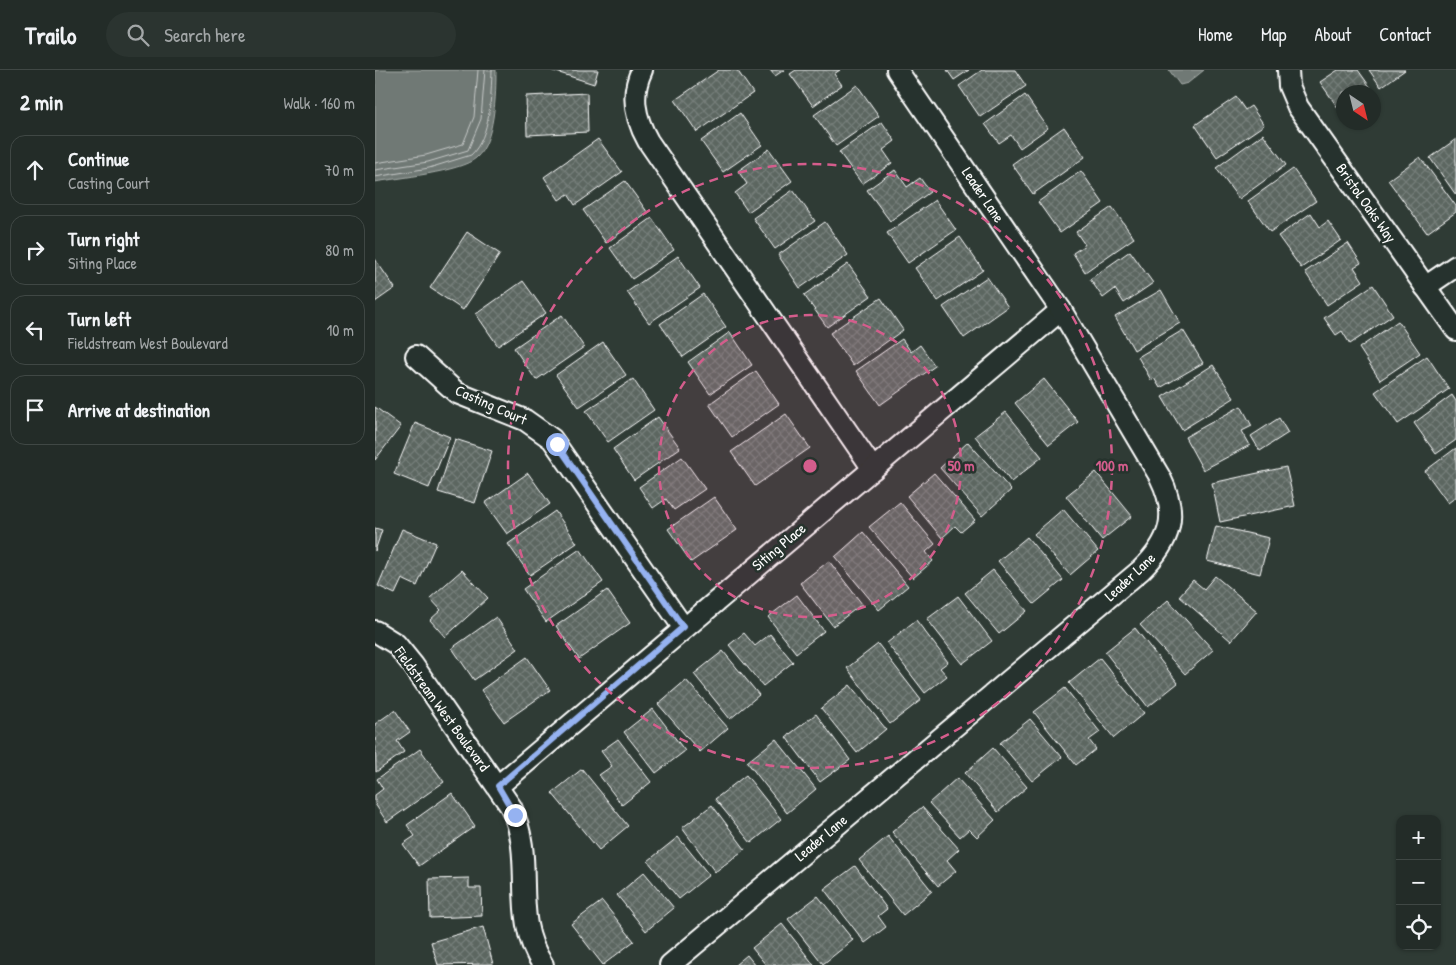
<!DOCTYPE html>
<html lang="en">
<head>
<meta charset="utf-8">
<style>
  body { margin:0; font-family:"Patrick Hand",sans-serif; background:#2b3430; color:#f1f3f6 }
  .controls { position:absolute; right:15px; bottom:15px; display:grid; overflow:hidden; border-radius:10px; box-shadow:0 1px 4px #0004 }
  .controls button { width:45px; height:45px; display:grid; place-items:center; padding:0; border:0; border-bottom:1px solid #404845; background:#232c28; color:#f1f3f6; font:25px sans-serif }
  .compass { position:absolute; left:961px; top:15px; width:45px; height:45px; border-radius:50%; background:#232c28; box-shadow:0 1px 4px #0004; rotate:145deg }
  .stop { position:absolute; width:15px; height:15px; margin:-11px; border:4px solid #95b2f1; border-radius:50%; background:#fff }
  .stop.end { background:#95b2f1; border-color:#fff; box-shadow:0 1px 5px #0008 }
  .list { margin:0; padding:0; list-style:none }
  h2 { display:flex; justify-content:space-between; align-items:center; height:65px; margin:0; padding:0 20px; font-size:21px }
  h2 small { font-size:16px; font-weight:400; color:#a3a7a8 }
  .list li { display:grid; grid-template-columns:32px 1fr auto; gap:15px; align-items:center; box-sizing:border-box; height:70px; margin:0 10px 10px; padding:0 10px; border:1px solid #404845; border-radius:15px }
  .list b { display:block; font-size:19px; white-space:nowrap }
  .list p { margin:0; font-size:16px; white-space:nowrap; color:#a3a7a8 }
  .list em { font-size:16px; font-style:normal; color:#a3a7a8 }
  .icon { flex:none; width:28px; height:28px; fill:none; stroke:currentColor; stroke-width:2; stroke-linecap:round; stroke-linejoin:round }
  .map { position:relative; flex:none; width:1081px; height:895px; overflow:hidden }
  header { display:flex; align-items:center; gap:30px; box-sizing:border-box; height:70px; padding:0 25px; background:#232c28; border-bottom:1px solid #404845 }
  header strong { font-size:24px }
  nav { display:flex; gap:28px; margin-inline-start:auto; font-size:18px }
  .search { width:350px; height:45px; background:#2b3430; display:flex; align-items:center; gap:12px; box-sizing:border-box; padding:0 18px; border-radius:28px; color:#a3a7a8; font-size:19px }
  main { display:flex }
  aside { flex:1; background:#232c28 }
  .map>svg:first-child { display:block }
</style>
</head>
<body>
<header>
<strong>Trailo</strong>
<div class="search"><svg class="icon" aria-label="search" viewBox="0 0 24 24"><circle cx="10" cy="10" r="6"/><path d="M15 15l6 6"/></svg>Search here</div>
<nav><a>Home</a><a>Map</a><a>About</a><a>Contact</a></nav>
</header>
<main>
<aside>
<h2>2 min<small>Walk · 160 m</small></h2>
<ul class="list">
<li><svg class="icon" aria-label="ahead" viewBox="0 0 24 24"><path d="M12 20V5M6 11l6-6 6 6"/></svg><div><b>Continue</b><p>Casting Court</p></div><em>70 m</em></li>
<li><svg class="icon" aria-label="right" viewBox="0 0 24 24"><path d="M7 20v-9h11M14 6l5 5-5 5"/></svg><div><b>Turn right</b><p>Siting Place</p></div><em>80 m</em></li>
<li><svg class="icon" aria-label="left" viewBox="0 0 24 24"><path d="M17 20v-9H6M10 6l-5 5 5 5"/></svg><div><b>Turn left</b><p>Fieldstream West Boulevard</p></div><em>10 m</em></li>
<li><svg class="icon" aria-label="arrive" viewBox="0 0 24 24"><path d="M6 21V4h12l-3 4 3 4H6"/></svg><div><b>Arrive at destination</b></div></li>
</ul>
</aside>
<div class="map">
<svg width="1081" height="895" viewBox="0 0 1081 895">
  <defs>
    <pattern id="building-cross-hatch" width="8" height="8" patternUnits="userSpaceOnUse" patternTransform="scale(1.25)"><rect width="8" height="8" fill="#5b6661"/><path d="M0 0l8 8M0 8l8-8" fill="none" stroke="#747d79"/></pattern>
  </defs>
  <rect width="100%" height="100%" fill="#2f3b35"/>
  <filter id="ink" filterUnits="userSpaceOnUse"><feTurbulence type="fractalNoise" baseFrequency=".02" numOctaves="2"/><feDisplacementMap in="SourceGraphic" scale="10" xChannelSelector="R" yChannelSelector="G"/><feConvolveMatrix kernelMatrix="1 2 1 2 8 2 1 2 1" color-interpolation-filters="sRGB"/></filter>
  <g filter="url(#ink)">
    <g fill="#707975" stroke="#a9afac">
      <path d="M 0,0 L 121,0 C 121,24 120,72 101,88 C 85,102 22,108 0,112 Z"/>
      <path d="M 794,0 L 829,0 L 813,13 L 805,15 Z"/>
    </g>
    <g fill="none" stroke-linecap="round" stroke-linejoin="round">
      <g stroke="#c6c9c8" stroke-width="1">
        <path d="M 0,93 L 51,85 L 88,74 L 99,47 L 103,0"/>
        <path d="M 0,100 L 53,92 L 93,80 L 106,49 L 110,0"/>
        <path d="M 0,107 L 54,98 L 96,85 C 116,66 116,25 117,0"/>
      </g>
    </g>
    <g fill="url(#building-cross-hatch)" stroke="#fff">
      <path d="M 175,0 L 223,0 L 219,14 Z"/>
      <path d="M 344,0 L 362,0 L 378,23 L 322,62 L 300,30 Z"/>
      <path d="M 395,0 L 409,0 L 400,6 Z"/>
      <path d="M 421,0 L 465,0 L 459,4 L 467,15 L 438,36 L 415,4 Z"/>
      <path d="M 572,0 L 594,0 L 579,10 Z"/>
      <path d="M 607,0 L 640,0 L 651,16 L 605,47 L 584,16 Z"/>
      <path d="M 963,0 L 983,0 L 1003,28 L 998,31 L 998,22 L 968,22 L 968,45 L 945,12 Z"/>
      <path d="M 994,0 L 1030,0 L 1006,17 Z"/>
      <path d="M 482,15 L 504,46 L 461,76 L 439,45 Z"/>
      <path d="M 212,23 L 213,62 L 152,65 L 151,26 Z"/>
      <path d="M 650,25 L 673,58 L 645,78 L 636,65 L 624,73 L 610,54 Z"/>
      <path d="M 861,27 L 870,40 L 876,36 L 889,55 L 842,87 L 820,55 Z"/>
      <path d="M 365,43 L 387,75 L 348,102 L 326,71 Z"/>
      <path d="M 507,52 L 520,71 L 508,80 L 517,93 L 487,114 L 464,82 Z"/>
      <path d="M 689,57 L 710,87 L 658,124 L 637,94 Z"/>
      <path d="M 888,64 L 911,95 L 864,129 L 841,98 Z"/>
      <path d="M 223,69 L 247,102 L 200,135 L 193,124 L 184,130 L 169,107 Z"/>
      <path d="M 1081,69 L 1081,125 L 1055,88 Z"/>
      <path d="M 394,79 L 417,111 L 373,142 L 360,123 L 372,114 L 363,101 Z"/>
      <path d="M 1045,87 L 1081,136 L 1081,142 L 1052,163 L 1013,110 Z"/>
      <path d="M 918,99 L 941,131 L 895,162 L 873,131 Z"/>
      <path d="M 520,100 L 532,117 L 545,108 L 555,122 L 515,151 L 492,120 Z"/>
      <path d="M 706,101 L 728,133 L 685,163 L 663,132 Z"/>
      <path d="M 250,111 L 273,143 L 231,173 L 208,140 Z"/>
      <path d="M 418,120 L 440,151 L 400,179 L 378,148 Z"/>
      <path d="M 560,130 L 581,160 L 533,193 L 512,163 Z"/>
      <path d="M 737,137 L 759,168 L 710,202 L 698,183 L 710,175 L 701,162 Z"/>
      <path d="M 936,143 L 945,157 L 953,151 L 966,170 L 926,198 L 903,166 Z"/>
      <path d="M 277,148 L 299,180 L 257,209 L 235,178 Z"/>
      <path d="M 450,152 L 473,185 L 425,218 L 403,185 Z"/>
      <path d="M 92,162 L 125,184 L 88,240 L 55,218 Z"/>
      <path d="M 585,167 L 608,200 L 563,231 L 540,198 Z"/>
      <path d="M 973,173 L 986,193 L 979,197 L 988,211 L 952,235 L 930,202 Z"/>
      <path d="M 755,181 L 778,213 L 749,233 L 740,219 L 728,228 L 715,209 Z"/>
      <path d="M 303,186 L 325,218 L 274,253 L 252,222 Z"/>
      <path d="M 0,189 L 20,218 L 0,232 Z"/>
      <path d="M 473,194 L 496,226 L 452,257 L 429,225 Z"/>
      <path d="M 612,207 L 633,237 L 589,268 L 568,237 Z"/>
      <path d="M 148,211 L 171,243 L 123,276 L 101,244 Z"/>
      <path d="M 998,215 L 1018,245 L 975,274 L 967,261 L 961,265 L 949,248 Z"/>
      <path d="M 786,220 L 805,253 L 759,280 L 740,247 Z"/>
      <path d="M 328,224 L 351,257 L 308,287 L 285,254 Z"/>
      <path d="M 506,228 L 528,260 L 478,296 L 455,263 Z"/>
      <path d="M 187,245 L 209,277 L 161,310 L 139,278 Z"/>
      <path d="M 1023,251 L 1045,283 L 1005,310 L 984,278 Z"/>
      <path d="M 808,260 L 828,293 L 785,318 L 779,308 L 776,310 L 763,287 Z"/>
      <path d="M 355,262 L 377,295 L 335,324 L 313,292 Z"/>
      <path d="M 527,269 L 536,282 L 545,275 L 560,296 L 505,335 L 481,301 Z"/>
      <path d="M 228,272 L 251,305 L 204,337 L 181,305 Z"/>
      <path d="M 1052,286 L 1074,319 L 1023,354 L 1000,322 Z"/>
      <path d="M 838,295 L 859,328 L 807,360 L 787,327 Z"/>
      <path d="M 381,301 L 404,334 L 357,367 L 334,334 Z"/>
      <path d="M 258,309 L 279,340 L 233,372 L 211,341 Z"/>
      <path d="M 669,309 L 703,352 L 674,375 L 640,333 Z"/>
      <path d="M 1077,325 L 1081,331 L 1081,370 L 1061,384 L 1039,353 Z"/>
      <path d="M 866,336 L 877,356 L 867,361 L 875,375 L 828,400 L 810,367 Z"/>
      <path d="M 0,337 L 26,356 L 0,390 Z"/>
      <path d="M 631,342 L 667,387 L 636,412 L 600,366 Z"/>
      <path d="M 411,344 L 435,378 L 380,416 L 356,382 Z"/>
      <path d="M 283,347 L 305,378 L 259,410 L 238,379 Z"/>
      <path d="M 904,348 L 913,363 L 885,381 L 876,366 Z"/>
      <path d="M 40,353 L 75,367 L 54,418 L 19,404 Z"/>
      <path d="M 80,369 L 117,381 L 100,433 L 63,422 Z"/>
      <path d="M 593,372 L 636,420 L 607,446 L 565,398 Z"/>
      <path d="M 1081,378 L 1081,427 L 1073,433 L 1050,401 Z"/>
      <path d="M 307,387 L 330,419 L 299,440 L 291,429 L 278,438 L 264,417 Z"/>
      <path d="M 911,397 L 920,436 L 845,452 L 837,413 Z"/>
      <path d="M 721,402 L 757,446 L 727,470 L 691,426 Z"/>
      <path d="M 153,403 L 175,434 L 132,464 L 110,433 Z"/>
      <path d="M 559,403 L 600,450 L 586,462 L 580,456 L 567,468 L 532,426 Z"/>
      <path d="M 339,427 L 362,460 L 316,492 L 293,459 Z"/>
      <path d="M 525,432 L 560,474 L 551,482 L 558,491 L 538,508 L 494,457 Z"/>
      <path d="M 688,439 L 723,481 L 695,505 L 659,464 Z"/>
      <path d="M 180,441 L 202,473 L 155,505 L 133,474 Z"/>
      <path d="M 841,456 L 894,468 L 885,504 L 832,491 Z"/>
      <path d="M 0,458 L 7,460 L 0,481 Z"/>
      <path d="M 27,459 L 61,473 L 42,516 L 27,509 L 20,524 L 3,516 Z"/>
      <path d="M 488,462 L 533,516 L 504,540 L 460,487 Z"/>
      <path d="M 652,467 L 688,510 L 659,534 L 623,491 Z"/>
      <path d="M 205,479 L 228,512 L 171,552 L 148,519 Z"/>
      <path d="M 454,491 L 487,534 L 458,556 L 425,513 Z"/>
      <path d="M 87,500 L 113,528 L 70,567 L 55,550 L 66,540 L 55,528 Z"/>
      <path d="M 618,500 L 652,541 L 624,564 L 590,523 Z"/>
      <path d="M 840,506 L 882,541 L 856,571 L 804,526 L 818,510 L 829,519 Z"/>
      <path d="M 232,520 L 255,553 L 204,589 L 181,556 Z"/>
      <path d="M 422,525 L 449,561 L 421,583 L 393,547 Z"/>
      <path d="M 583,526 L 617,571 L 587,594 L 552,549 Z"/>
      <path d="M 793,530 L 838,580 L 810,604 L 765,555 Z"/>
      <path d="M 121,547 L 143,579 L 99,610 L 77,578 Z"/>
      <path d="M 541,550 L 573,592 L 565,598 L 572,606 L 550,623 L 512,573 Z"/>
      <path d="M 760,558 L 803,613 L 773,637 L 730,582 Z"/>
      <path d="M 369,563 L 380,576 L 395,564 L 418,592 L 388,616 L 354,575 Z"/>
      <path d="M 503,574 L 546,630 L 515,654 L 472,598 Z"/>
      <path d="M 348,581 L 384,625 L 355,649 L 319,604 Z"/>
      <path d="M 152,587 L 175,620 L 129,652 L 106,620 Z"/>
      <path d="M 725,588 L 769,643 L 739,668 L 694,613 Z"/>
      <path d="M 311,610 L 353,658 L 325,682 L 283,634 Z"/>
      <path d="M 475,615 L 511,659 L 482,683 L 446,638 Z"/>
      <path d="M 690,618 L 725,662 L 714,670 L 721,679 L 701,695 L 659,642 Z"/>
      <path d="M 278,639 L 310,681 L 281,703 L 249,662 Z"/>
      <path d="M 20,640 L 35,662 L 22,671 L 29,682 L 1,702 L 0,654 Z"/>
      <path d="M 441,644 L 475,690 L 445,712 L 411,667 Z"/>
      <path d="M 655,649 L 687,687 L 657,711 L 625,673 Z"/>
      <path d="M 243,669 L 276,712 L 247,735 L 224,705 L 237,696 L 226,681 Z"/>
      <path d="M 401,669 L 441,719 L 412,743 L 372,692 Z"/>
      <path d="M 618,678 L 652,717 L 623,742 L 590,703 Z"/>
      <path d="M 45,679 L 69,712 L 12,752 L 0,734 L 0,725 L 8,719 L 2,709 Z"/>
      <path d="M 207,699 L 253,756 L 224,780 L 177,723 Z"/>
      <path d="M 371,705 L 406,749 L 376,773 L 340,729 Z"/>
      <path d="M 582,708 L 620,750 L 602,767 L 594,759 L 585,767 L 554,733 Z"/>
      <path d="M 77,723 L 100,756 L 44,796 L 28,774 L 40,766 L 32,755 Z"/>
      <path d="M 337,735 L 370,779 L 340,802 L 307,758 Z"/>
      <path d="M 547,737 L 584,779 L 572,790 L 581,801 L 563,816 L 517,762 Z"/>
      <path d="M 513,766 L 557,821 L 528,845 L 484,790 Z"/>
      <path d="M 303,767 L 334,805 L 304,829 L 273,791 Z"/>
      <path d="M 480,796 L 512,839 L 503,846 L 511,857 L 490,873 L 449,819 Z"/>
      <path d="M 269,802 L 299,838 L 271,861 L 242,825 Z"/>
      <path d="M 94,808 L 94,818 L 106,818 L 107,846 L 55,848 L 54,809 Z"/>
      <path d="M 443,826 L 478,870 L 448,894 L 413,849 Z"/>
      <path d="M 227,831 L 259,871 L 228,895 L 196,854 Z"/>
      <path d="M 407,854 L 439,895 L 391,895 L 377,878 Z"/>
      <path d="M 108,857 L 118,894 L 63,895 L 56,872 Z"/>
      <path d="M 372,885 L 380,895 L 360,895 Z"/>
    </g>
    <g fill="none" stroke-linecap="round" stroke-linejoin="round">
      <defs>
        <g id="street">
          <path d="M 267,0 C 255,25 260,48 273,71 L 498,399"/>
          <path d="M 913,0 L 914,16 L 923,37 L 1081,260"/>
          <path d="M 1050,217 L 1081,196"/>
          <path d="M 41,286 L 82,323 L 150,350 L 177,369 L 308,557"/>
          <path d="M 0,561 L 21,574 L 38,595 L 136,737 C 162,792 134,844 168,895"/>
          <path d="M 123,716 L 686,240"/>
          <path d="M 295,895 L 766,500 C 796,471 804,445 785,407 L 686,240 L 522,0"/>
        </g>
      </defs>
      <use href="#street" stroke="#fff" stroke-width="24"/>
      <use href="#street" stroke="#26332d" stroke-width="20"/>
    </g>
  </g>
  <g fill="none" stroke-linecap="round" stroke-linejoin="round" filter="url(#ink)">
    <path stroke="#95b2f1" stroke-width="6" d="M 140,745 L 123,716 L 308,557 L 182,374"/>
  </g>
  <circle cx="435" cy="396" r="151" fill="#d45d8c" fill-opacity=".12"/>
  <g fill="none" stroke="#d45d8c" stroke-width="2.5" stroke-dasharray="9 6">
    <circle cx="435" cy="396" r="151"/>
    <circle cx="435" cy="396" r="302"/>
  </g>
  <g text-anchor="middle" stroke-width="5" stroke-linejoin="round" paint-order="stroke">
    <g font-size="15" fill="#fff" stroke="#26332d">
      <text transform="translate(608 125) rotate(56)" y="5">Leader Lane</text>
      <text transform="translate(991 133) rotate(55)" y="5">Bristol Oaks Way</text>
      <text transform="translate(116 335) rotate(24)" y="5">Casting Court</text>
      <text transform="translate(404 477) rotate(-40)" y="5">Siting Place</text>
      <text transform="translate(755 507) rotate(-43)" y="5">Leader Lane</text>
      <text transform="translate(67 639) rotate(54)" y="5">Fieldstream West Boulevard</text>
      <text transform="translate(446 768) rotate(-40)" y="5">Leader Lane</text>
    </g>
  </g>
  <circle cx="435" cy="396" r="8" fill="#d45d8c" stroke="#26332d" stroke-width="2.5"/>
  <g font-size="15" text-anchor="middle" font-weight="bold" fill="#d45d8c" stroke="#26332d" stroke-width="5" stroke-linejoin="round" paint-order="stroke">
    <text x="586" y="401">50 m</text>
    <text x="737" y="401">100 m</text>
  </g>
</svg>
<div class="controls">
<button>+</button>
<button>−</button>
<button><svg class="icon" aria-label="locate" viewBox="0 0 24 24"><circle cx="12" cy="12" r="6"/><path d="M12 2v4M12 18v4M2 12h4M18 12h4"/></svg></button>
</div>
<svg class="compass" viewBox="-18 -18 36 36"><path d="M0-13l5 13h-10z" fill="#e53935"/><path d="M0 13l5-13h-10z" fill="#a3a7a8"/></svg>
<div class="stop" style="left:182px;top:374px"></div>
<div class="stop end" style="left:140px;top:745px"></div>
</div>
</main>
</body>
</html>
